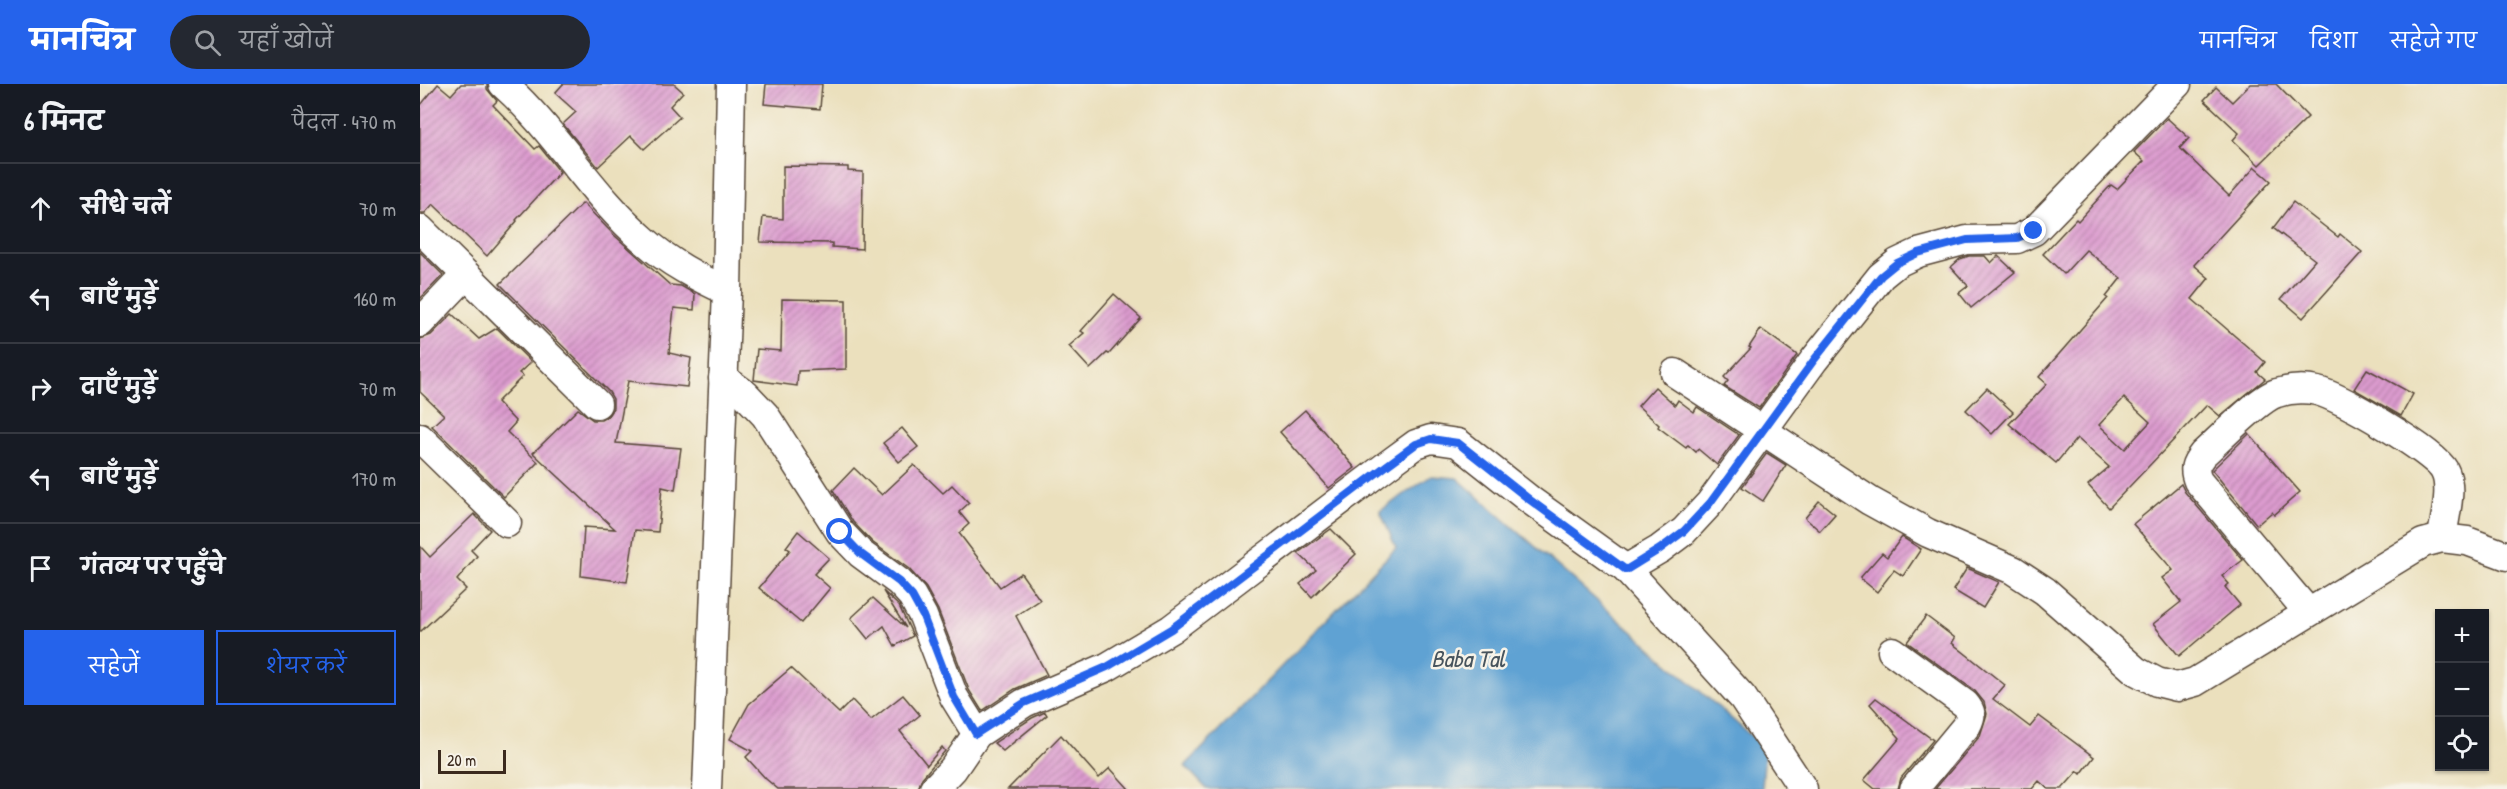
<!DOCTYPE html>
<html lang="hi">
<head>
<meta charset="utf-8">
<style>
  body { margin:0; font-family:"Patrick Hand","Playpen Sans Deva",sans-serif; background:#242831; color:#f1f3f6 }
  .controls { position:absolute; right:18px; bottom:18px; display:grid; overflow:hidden; border-radius:0px; box-shadow:0 2px 4px #0004 }
  .controls button { width:54px; height:54px; display:grid; place-items:center; padding:0; border:0; border-bottom:2px solid #363941; background:#171b24; color:#f1f3f6; font:30px sans-serif }
  .scale { position:absolute; left:18px; bottom:15px; width:68px; box-sizing:border-box; padding-left:6px; border:3px solid #3b2a1e; border-top:0; font-size:16px; line-height:21px; white-space:nowrap; color:#3b2a1e; -webkit-text-stroke:4px #f7f3e8; paint-order:stroke }
  .stop { position:absolute; width:18px; height:18px; margin:-14px; border:4px solid #2563eb; border-radius:50%; background:#fff }
  .stop.end { background:#2563eb; border-color:#fff; box-shadow:0 2px 6px #0008 }
  .list { margin:0; padding:0; list-style:none }
  h2 { display:flex; justify-content:space-between; align-items:center; height:78px; margin:0; padding:0 24px; font-size:26px }
  h2 small { font-size:20px; font-weight:400; color:#9ea1a6 }
  .list li { display:grid; grid-template-columns:39px 1fr auto; gap:18px; align-items:center; box-sizing:border-box; height:90px; padding:0 24px; border-top:2px solid #363941 }
  .list b { display:block; font-size:22px; white-space:nowrap }
  .list em { font-size:20px; font-style:normal; color:#9ea1a6 }
  .actions { display:flex; gap:12px; padding:18px 24px }
  .actions a { flex:1; padding:14px 0; border:2px solid #2563eb; border-radius:0px; text-align:center; font-size:21px; color:#2563eb }
  .actions .main { background:#2563eb; color:#fff }
  .icon { flex:none; width:33px; height:33px; fill:none; stroke:currentColor; stroke-width:2; stroke-linecap:round; stroke-linejoin:round }
  .map { position:relative; flex:none; width:2087px; height:705px; overflow:hidden }
  header { display:flex; align-items:center; gap:36px; box-sizing:border-box; height:84px; padding:0 30px; background:#2563eb; color:#fff }
  header strong { font-size:28px }
  nav { display:flex; gap:33px; margin-inline-start:auto; font-size:21px }
  .search { width:420px; height:54px; background:#242831; display:flex; align-items:center; gap:15px; box-sizing:border-box; padding:0 21px; border-radius:33px; color:#9ea1a6; font-size:22px }
  main { display:flex }
  aside { flex:1; background:#171b24 }
  .map>svg:first-child { display:block }
</style>
</head>
<body>
<header>
<strong>मानचित्र</strong>
<div class="search"><svg class="icon" aria-label="search" viewBox="0 0 24 24"><circle cx="10" cy="10" r="6"/><path d="M15 15l6 6"/></svg>यहाँ खोजें</div>
<nav><a>मानचित्र</a><a>दिशा</a><a>सहेजे गए</a></nav>
</header>
<main>
<aside>
<h2>6 मिनट<small>पैदल · 470 m</small></h2>
<ul class="list">
<li><svg class="icon" aria-label="ahead" viewBox="0 0 24 24"><path d="M12 20V5M6 11l6-6 6 6"/></svg><div><b>सीधे चलें</b></div><em>70 m</em></li>
<li><svg class="icon" aria-label="left" viewBox="0 0 24 24"><path d="M17 20v-9H6M10 6l-5 5 5 5"/></svg><div><b>बाएँ मुड़ें</b></div><em>160 m</em></li>
<li><svg class="icon" aria-label="right" viewBox="0 0 24 24"><path d="M7 20v-9h11M14 6l5 5-5 5"/></svg><div><b>दाएँ मुड़ें</b></div><em>70 m</em></li>
<li><svg class="icon" aria-label="left" viewBox="0 0 24 24"><path d="M17 20v-9H6M10 6l-5 5 5 5"/></svg><div><b>बाएँ मुड़ें</b></div><em>170 m</em></li>
<li><svg class="icon" aria-label="arrive" viewBox="0 0 24 24"><path d="M6 21V4h12l-3 4 3 4H6"/></svg><div><b>गंतव्य पर पहुँचे</b></div></li>
</ul>
<div class="actions"><a class="main">सहेजें</a><a>शेयर करें</a></div>
</aside>
<div class="map">
<svg width="2087" height="705" viewBox="0 0 2087 705">
  <defs>
    <pattern id="building-hatch" width="6" height="6" patternUnits="userSpaceOnUse" patternTransform="scale(1.5)"><rect width="6" height="6" fill="#dc9bcf"/><path d="M-1 1l2-2M0 6l6-6M5 7l2-2" fill="none" stroke="#b47fa7"/></pattern>
  </defs>
  <rect width="100%" height="100%" fill="#f7f3e8"/>
  <filter id="ink" filterUnits="userSpaceOnUse"><feTurbulence type="fractalNoise" baseFrequency=".0167" numOctaves="2"/><feDisplacementMap in="SourceGraphic" scale="12" xChannelSelector="R" yChannelSelector="G"/><feConvolveMatrix kernelMatrix="1 2 1 2 8 2 1 2 1" color-interpolation-filters="sRGB"/></filter>
  <filter id="wash" filterUnits="userSpaceOnUse"><feTurbulence type="fractalNoise" baseFrequency=".008" numOctaves="4" result="noise"/><feDisplacementMap in="SourceGraphic" scale="24" xChannelSelector="R" yChannelSelector="G"/><feGaussianBlur stdDeviation="1.35" result="paint"/><feColorMatrix in="noise" values="0 0 0 0 0 0 0 0 0 0 0 0 0 0 0 0 0 1.4 0 .05"/><feComposite in="paint" operator="in"/></filter>
  <g filter="url(#wash)">
    <rect width="100%" height="100%" fill="#ebe0bd"/>
    <path fill="#5ea2d3" stroke="#4c6678" stroke-width="1.5" d="M 1011,392 L 1037,394 L 1345,664 L 1342,705 L 787,705 L 765,682 L 976,464 L 960,427 Z"/>
    <g id="blocks">
      <g fill="url(#building-hatch)" fill-rule="evenodd">
        <path d="M 18,0 L 31,11 L 41,0 L 67,0 L 67,5 L 77,17 L 73,21 L 115,65 L 119,62 L 140,88 L 96,136 L 97,137 L 67,172 L 13,120 L 5,129 L 0,129 L 0,22 Z"/>
        <path d="M 143,0 L 254,0 L 263,8 L 250,22 L 260,33 L 224,65 L 211,52 L 178,83 L 143,40 L 156,28 L 135,9 Z"/>
        <path d="M 346,0 L 402,0 L 400,25 L 344,20 Z"/>
        <path d="M 1830,0 L 1856,0 L 1888,33 L 1839,81 L 1813,56 L 1819,49 L 1784,16 L 1796,3 L 1812,18 Z"/>
        <path d="M 1747,34 L 1769,54 L 1760,64 L 1809,112 L 1835,83 L 1851,97 L 1774,181 L 1789,194 L 1772,215 L 1845,278 L 1837,288 L 1845,295 L 1800,332 L 1787,321 L 1689,424 L 1668,401 L 1689,383 L 1657,354 L 1636,379 L 1589,340 L 1627,300 L 1619,293 L 1688,214 L 1686,213 L 1701,194 L 1666,166 L 1644,190 L 1623,170 L 1656,135 L 1658,137 L 1691,101 L 1697,105 L 1724,77 L 1714,68 ZM 1704,314 L 1730,338 L 1705,365 L 1679,341 Z"/>
        <path d="M 363,82 L 428,83 L 428,87 L 443,88 L 442,165 L 412,163 L 412,159 L 340,158 L 343,133 L 363,135 Z"/>
        <path d="M 1873,118 L 1918,153 L 1920,150 L 1942,168 L 1883,234 L 1861,215 L 1895,176 L 1853,144 Z"/>
        <path d="M 163,119 L 194,151 L 250,201 L 261,202 L 275,210 L 274,226 L 254,224 L 249,269 L 271,274 L 267,303 L 208,297 L 196,359 L 261,364 L 255,406 L 242,403 L 238,448 L 215,446 L 207,498 L 161,492 L 164,443 L 195,445 L 113,369 L 158,325 L 173,336 L 181,336 L 188,332 L 193,324 L 193,315 L 189,308 L 80,200 Z"/>
        <path d="M 0,168 L 23,191 L 0,215 Z"/>
        <path d="M 1549,172 L 1565,172 L 1571,179 L 1578,172 L 1595,188 L 1551,224 L 1539,209 L 1548,202 L 1531,183 L 1540,175 Z"/>
        <path d="M 694,210 L 721,234 L 689,270 L 687,269 L 670,285 L 649,262 L 664,249 L 661,247 Z"/>
        <path d="M 362,215 L 426,216 L 426,285 L 378,287 L 377,302 L 334,296 L 337,265 L 361,267 Z"/>
        <path d="M 32,230 L 59,255 L 77,244 L 111,278 L 99,289 L 103,292 L 77,318 L 96,338 L 87,348 L 118,378 L 84,413 L 12,342 L 24,331 L 0,308 L 0,255 L 11,251 Z"/>
        <path d="M 1341,245 L 1377,271 L 1339,324 L 1304,302 L 1308,297 L 1304,293 L 1331,264 L 1329,263 Z"/>
        <path d="M 1947,285 L 1993,310 L 1981,332 L 1934,305 Z"/>
        <path d="M 1235,303 L 1255,321 L 1258,316 L 1274,328 L 1277,323 L 1319,351 L 1297,381 L 1278,365 L 1276,368 L 1268,361 L 1266,364 L 1238,343 L 1239,341 L 1218,322 Z"/>
        <path d="M 1567,304 L 1593,328 L 1572,350 L 1546,326 Z"/>
        <path d="M 885,326 L 935,384 L 909,404 L 860,348 Z"/>
        <path d="M 482,344 L 498,363 L 479,378 L 463,359 Z"/>
        <path d="M 1829,350 L 1880,408 L 1854,431 L 1852,428 L 1837,441 L 1792,386 Z"/>
        <path d="M 1347,369 L 1366,381 L 1343,417 L 1322,403 Z"/>
        <path d="M 494,381 L 523,409 L 532,401 L 549,419 L 539,428 L 549,440 L 539,449 L 580,503 L 601,489 L 620,516 L 596,532 L 627,591 L 595,605 L 562,627 L 549,606 L 518,526 L 506,504 L 489,485 L 452,458 L 433,438 L 413,406 L 434,384 L 462,411 Z"/>
        <path d="M 1761,400 L 1765,408 L 1823,476 L 1802,492 L 1809,500 L 1805,503 L 1820,521 L 1759,572 L 1733,540 L 1761,518 L 1742,494 L 1753,486 L 1713,440 Z"/>
        <path d="M 1399,417 L 1415,430 L 1400,447 L 1385,434 Z"/>
        <path d="M 54,430 L 70,446 L 51,466 L 57,472 L 37,496 L 46,505 L 0,548 L 0,462 L 10,473 Z"/>
        <path d="M 911,445 L 936,470 L 892,513 L 880,500 L 896,486 L 878,469 Z"/>
        <path d="M 378,447 L 409,474 L 394,490 L 410,504 L 381,539 L 339,504 L 370,466 L 366,463 Z"/>
        <path d="M 1482,453 L 1501,465 L 1483,492 L 1474,486 L 1457,508 L 1440,494 L 1462,469 L 1467,473 Z"/>
        <path d="M 1547,484 L 1579,498 L 1563,524 L 1533,506 Z"/>
        <path d="M 463,507 L 479,522 L 493,552 L 475,562 L 464,542 L 448,555 L 431,534 L 453,514 L 486,544 Z"/>
        <path d="M 1506,532 L 1535,554 L 1532,559 L 1585,601 L 1573,615 L 1610,643 L 1619,632 L 1674,673 L 1661,690 L 1658,687 L 1642,705 L 1628,705 L 1619,697 L 1612,705 L 1515,705 L 1560,652 L 1567,630 L 1564,618 L 1555,607 L 1487,558 Z"/>
        <path d="M 371,584 L 419,629 L 432,616 L 451,636 L 483,611 L 500,631 L 480,647 L 507,681 L 522,663 L 525,667 L 502,694 L 498,705 L 358,705 L 346,695 L 326,673 L 332,667 L 310,655 L 329,620 Z"/>
        <path d="M 1456,614 L 1513,656 L 1481,694 L 1478,705 L 1455,705 L 1444,696 L 1480,654 L 1450,620 Z"/>
        <path d="M 625,628 L 627,631 L 583,667 L 574,659 L 612,634 Z"/>
        <path d="M 641,651 L 679,694 L 690,684 L 709,705 L 588,705 Z"/>
      </g>
    </g>
  </g>
  <g filter="url(#ink)">
    <use href="#blocks" fill-opacity="0" stroke="#554536" stroke-width="1.5"/>
    <g fill="none" stroke-linecap="round" stroke-linejoin="round">
      <defs>
        <g id="minor">
          <path d="M 83,0 C 136,47 171,111 225,157 C 250,179 277,193 307,207"/>
          <path d="M 0,145 L 177,320"/>
          <path d="M 0,239 L 45,192"/>
          <path d="M 1255,289 L 1450,417 L 1508,449 L 1593,486 L 1625,507 L 1716,587 L 1737,598 L 1757,603 L 1775,598 L 2003,459 L 2022,454 L 2047,457 L 2087,472"/>
          <path d="M 303,294 L 325,310 L 345,331 L 420,448 L 441,470 L 479,498 L 492,512 L 503,532 L 534,613 L 557,650"/>
          <path d="M 0,354 L 87,439"/>
          <path d="M 1206,485 L 1240,465 L 1264,447 L 1290,419 L 1394,276 L 1461,192 L 1477,179 L 1498,169 L 1547,156 L 1597,155 L 1614,147 L 1757,0"/>
          <path d="M 1888,528 L 1778,397 C 1773,385 1775,380 1783,370 C 1799,356 1839,314 1857,309 C 1870,305 1884,304 1897,307 C 1920,312 2013,367 2024,386 C 2034,404 2024,435 2022,454"/>
          <path d="M 1472,567 L 1545,620 C 1552,628 1552,631 1547,641 L 1494,705"/>
          <path d="M 287,705 L 307,207 L 311,0"/>
          <path d="M 514,705 L 533,685 L 557,650 L 604,619 L 687,583 L 751,545 L 966,382 L 996,360 L 1011,355 L 1038,359 L 1110,416 L 1206,485 L 1323,614 L 1383,705"/>
        </g>
      </defs>
      <use href="#minor" stroke="#554536" stroke-width="31"/>
      <use href="#minor" stroke="#fff" stroke-width="28"/>
    </g>
  </g>
  <g fill="none" stroke-linecap="round" stroke-linejoin="round" filter="url(#ink)">
    <path stroke="#2563eb" stroke-width="8" d="M 420,448 L 441,470 L 479,498 L 492,512 L 503,532 L 534,613 L 556,650 L 604,619 L 687,583 L 751,545 L 966,382 L 996,360 L 1011,355 L 1038,359 L 1110,416 L 1206,486 L 1240,465 L 1264,447 L 1290,419 L 1394,276 L 1461,192 L 1477,179 L 1498,169 L 1547,156 L 1597,154 L 1614,147"/>
  </g>
  <g text-anchor="middle" stroke-width="5" stroke-linejoin="round" paint-order="stroke">
    <g font-size="24" font-style="italic" fill="#47545d" stroke="#f7f3e8">
      <text x="1048" y="583">Baba Tal</text>
    </g>
  </g>
</svg>
<div class="controls">
<button>+</button>
<button>−</button>
<button><svg class="icon" aria-label="locate" viewBox="0 0 24 24"><circle cx="12" cy="12" r="6"/><path d="M12 2v4M12 18v4M2 12h4M18 12h4"/></svg></button>
</div>
<div class="scale">20 m</div>
<div class="stop" style="left:420px;top:448px"></div>
<div class="stop end" style="left:1614px;top:147px"></div>
</div>
</main>
</body>
</html>
